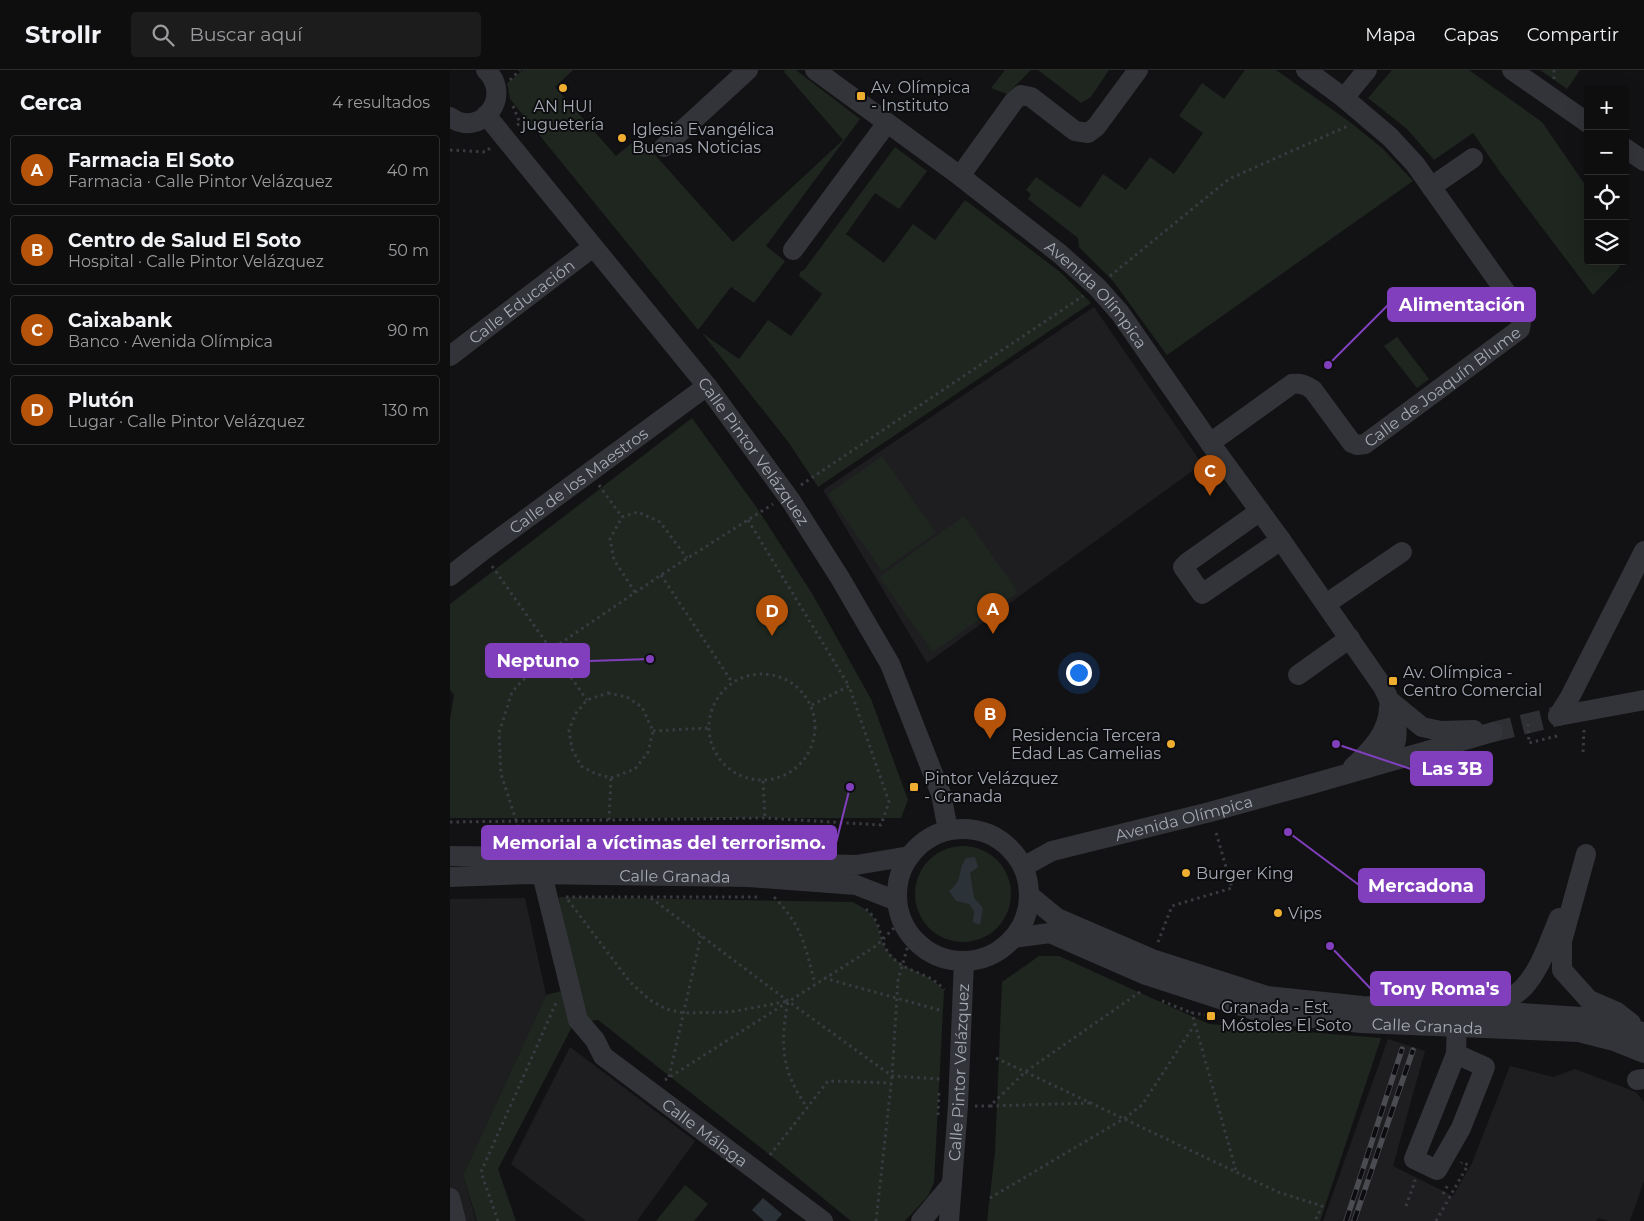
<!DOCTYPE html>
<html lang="es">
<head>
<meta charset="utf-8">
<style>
  body { margin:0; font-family:Montserrat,sans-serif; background:#1c1c1d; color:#f1f3f6 }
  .controls { position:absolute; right:15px; top:15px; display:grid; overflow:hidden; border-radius:5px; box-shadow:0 5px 20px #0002 }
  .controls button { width:45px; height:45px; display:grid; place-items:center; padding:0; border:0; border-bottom:1px solid #2e2e2f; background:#0e0e0f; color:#f1f3f6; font:25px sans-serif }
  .you { position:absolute; left:628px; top:602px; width:18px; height:18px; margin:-12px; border:4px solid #fff; border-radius:50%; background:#1a73e8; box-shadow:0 0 0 8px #1a73e833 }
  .badge { display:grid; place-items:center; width:32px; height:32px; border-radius:50%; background:#b45309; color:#fff; font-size:16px; font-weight:700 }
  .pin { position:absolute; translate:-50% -41px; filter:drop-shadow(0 1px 2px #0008) }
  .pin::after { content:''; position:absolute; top:26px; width:18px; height:15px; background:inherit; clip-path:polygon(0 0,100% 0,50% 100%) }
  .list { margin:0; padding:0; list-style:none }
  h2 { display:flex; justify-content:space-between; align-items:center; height:65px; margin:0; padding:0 20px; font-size:21px }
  h2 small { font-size:16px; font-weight:400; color:#9b9c9e }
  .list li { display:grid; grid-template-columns:32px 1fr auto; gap:15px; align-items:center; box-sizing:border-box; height:70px; margin:0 10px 10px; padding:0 10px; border:1px solid #2e2e2f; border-radius:5px }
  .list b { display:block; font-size:19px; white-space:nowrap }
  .list p { margin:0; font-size:16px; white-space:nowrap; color:#9b9c9e }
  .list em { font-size:16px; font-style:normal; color:#9b9c9e }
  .icon { flex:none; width:28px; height:28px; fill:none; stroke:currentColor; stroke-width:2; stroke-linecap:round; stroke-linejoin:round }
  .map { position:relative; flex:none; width:1194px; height:1151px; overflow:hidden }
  header { display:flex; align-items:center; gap:30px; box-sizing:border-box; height:70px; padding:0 25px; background:#0e0e0f; border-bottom:1px solid #2e2e2f }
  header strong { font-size:24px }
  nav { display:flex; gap:28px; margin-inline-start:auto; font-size:18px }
  .search { width:350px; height:45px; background:#1c1c1d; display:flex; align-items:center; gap:12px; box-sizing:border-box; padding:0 18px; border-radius:5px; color:#9b9c9e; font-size:19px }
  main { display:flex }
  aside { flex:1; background:#0e0e0f }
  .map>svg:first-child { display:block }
</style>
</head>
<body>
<header>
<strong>Strollr</strong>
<div class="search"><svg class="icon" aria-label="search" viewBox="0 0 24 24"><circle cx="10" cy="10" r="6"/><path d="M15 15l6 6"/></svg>Buscar aquí</div>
<nav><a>Mapa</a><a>Capas</a><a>Compartir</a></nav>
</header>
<main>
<aside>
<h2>Cerca<small>4 resultados</small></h2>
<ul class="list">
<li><span class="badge">A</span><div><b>Farmacia El Soto</b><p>Farmacia · Calle Pintor Velázquez</p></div><em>40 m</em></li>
<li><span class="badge">B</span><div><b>Centro de Salud El Soto</b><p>Hospital · Calle Pintor Velázquez</p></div><em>50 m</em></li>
<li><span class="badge">C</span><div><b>Caixabank</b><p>Banco · Avenida Olímpica</p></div><em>90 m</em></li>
<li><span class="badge">D</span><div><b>Plutón</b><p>Lugar · Calle Pintor Velázquez</p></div><em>130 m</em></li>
</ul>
</aside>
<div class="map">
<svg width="1194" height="1151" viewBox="0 0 1194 1151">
  <rect width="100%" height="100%" fill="#121214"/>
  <g fill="#1e1e21">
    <path d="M 644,237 L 752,394 L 477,593 L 373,420 Z"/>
    <path d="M 75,828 L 96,925 L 13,1105 L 26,1151 L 0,1151 L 0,829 Z"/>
    <path d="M 938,969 L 975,981 L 943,1096 L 1003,1126 L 1022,1093 L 1060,996 L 1103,1007 L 1125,999 L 1186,1022 L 1194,1032 L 1194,1111 L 1180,1151 L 1158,1151 L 1148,1148 L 1146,1151 L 873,1151 Z"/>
    <path d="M 120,977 L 245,1071 L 187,1151 L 136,1151 L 61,1094 Z"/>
  </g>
  <g fill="#1e261f">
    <path d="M 73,0 L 123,0 L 105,17 L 166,86 L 189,67 L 283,172 L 393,70 L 334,2 L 335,0 L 346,0 L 410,49 L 316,176 L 335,191 L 304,233 L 281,217 L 248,260 L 60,29 L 57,13 Z"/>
    <path d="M 555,0 L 581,0 L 557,24 L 541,18 Z"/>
    <path d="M 588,0 L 659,0 L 641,27 L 631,33 Z"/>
    <path d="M 795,0 L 826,0 L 900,52 L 933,79 L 963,111 L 717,285 L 663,211 L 629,177 L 628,168 L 578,129 L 581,124 L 576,120 L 586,107 L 630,138 L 653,104 L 676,120 L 700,87 L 724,104 L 753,63 L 729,46 L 752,13 L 774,29 Z"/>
    <path d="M 942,0 L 1019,0 L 1092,52 L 1138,119 L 1138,191 L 1171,191 L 1169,198 L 1143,225 L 1050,102 L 1023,63 L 984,90 L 957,59 L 918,28 Z"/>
    <path d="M 1090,0 L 1130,0 L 1117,19 Z"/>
    <path d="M 445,77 L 477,101 L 449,139 L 425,123 L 396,164 L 434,193 L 463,154 L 485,170 L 515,130 L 609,201 L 641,233 L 368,417 L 339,373 L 252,263 L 289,289 L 318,250 L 341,266 L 372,224 L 349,206 L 350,202 L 354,200 Z"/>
    <path d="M 947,267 L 979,309 L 967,318 L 934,276 Z"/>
    <path d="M 242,348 L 307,438 L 363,525 L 421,629 L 458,730 L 451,748 L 0,748 L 0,649 L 4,625 L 0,620 L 0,534 Z"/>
    <path d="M 432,386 L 486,463 L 432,501 L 378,424 Z"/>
    <path d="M 514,446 L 568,522 L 483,582 L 429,507 Z"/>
    <circle cx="513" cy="824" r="48"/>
    <path d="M 109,827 L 403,832 C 412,837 422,842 426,852 C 431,863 431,875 440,884 C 455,902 482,903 494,921 L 484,1113 L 478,1126 L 455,1151 L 401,1151 L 320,1085 L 148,950 L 124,953 L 48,1099 L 66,1151 L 27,1151 L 13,1105 L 96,925 L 115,920 Z"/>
    <path d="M 589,886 L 609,886 L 759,954 L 931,968 L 870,1151 L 537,1151 L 545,1082 L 552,912 Z"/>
    <path d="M 235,1115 L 258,1134 L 244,1151 L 206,1151 Z"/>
  </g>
  <g fill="#2b3339">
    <path d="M 525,787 L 528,797 L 520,803 L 524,828 L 533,838 L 530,855 L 523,852 L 524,841 L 519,834 L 506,831 L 499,821 C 515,808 506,802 516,788 Z"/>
    <path d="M 313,1128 L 332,1144 L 326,1151 L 314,1151 L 302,1140 Z"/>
  </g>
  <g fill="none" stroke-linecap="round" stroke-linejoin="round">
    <path stroke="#2f3034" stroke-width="20" stroke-dasharray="20 10" stroke-linecap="butt" d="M 1043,662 L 1108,646"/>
    <g stroke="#393b40" stroke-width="3" stroke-dasharray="2.5 4" stroke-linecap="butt">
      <path d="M 1104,0 L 1104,9"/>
      <path d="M 60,10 L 70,0"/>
      <path d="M 63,36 L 70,53 L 66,56"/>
      <path d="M 0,80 L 36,82 L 40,78"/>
      <path d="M 660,206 L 779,109 L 900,55"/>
      <path d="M 149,415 L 172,447"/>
      <path d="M 351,415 L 633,226"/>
      <path d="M 298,450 L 399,616"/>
      <path d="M 42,496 L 137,630"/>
      <path d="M 211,505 L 282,612"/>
      <path d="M 185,522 L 164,490 L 160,469 L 172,447 L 188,442 L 210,452 L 237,488"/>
      <circle cx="312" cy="657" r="53"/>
      <path d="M 158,623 L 177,627 L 192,637 L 203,661 L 198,682 L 185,699 L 161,708 L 146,704 L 131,696 L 122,679 L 119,660 L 126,643 L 137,630 Z"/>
      <path d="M 1078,654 L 1079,673 L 1111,665"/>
      <path d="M 203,661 L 258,658"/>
      <path d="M 1133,682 L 1134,659"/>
      <path d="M 313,711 L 315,748"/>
      <path d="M 159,750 L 161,708"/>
      <path d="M 0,752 L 315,748 L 431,755 L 439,732 L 399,616 L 362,635"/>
      <path d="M 70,770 L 66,750 L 51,704 L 49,663 L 62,622 L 102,579 L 211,505 L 323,434"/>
      <path d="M 116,827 L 309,827"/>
      <path d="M 324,827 C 353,857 355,876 365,914"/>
      <path d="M 201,828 L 338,931 L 442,1006 L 490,1009"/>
      <path d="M 118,830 L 180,912 L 200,930 L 216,939 L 234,943 L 281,942 L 338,931 C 330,974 331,1001 357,1037"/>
      <path d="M 416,839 C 419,842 424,847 426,851 C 433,865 431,878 445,890 C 459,903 483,904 494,920"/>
      <path d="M 708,872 L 722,836 L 782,818 L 765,759"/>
      <path d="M 374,908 L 493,941"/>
      <path d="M 712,931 L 742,943"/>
      <path d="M 757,945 L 742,943 L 786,1101"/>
      <path d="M 546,988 L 828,1122 L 872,1136 L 865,1151"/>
      <path d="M 219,1007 L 251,866"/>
      <path d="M 215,1010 L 426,876 L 452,850"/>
      <path d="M 525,1036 L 540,1036 L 575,1002 L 690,922"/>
      <path d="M 540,1036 L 641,1033"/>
      <path d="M 488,1045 L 489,1019"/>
      <path d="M 320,1085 L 378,1011 L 441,1013"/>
      <path d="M 993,1124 L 999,1113"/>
      <path d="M 540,1128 L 675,1048 L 692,1035 L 745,954"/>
      <path d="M 956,1136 L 965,1111 L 964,1110"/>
      <path d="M 48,1151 L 31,1102 L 106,933"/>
      <path d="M 426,1151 L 442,1006 L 448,910 L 461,865"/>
      <path d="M 986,1151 L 1018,1095 L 1012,1092 L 1011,1093"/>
    </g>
    <g stroke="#333439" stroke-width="20">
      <path id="s1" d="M 365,0 L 510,106 L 610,184 L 647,217 L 670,243 L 760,373 L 831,470 L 933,617 C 941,632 955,667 940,682 C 933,688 924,693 917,698"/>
      <path d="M 1062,0 L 1138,53"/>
      <path d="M 894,28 L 917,0"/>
      <path id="s2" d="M 36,45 L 257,316 L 341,431 L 390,508 L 440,594 L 491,724 L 498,760"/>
      <path d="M 0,47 C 30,69 64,27 36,0"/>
      <path d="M 214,77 L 298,0"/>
      <path d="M 1175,78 L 1194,91"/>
      <path d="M 510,106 L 564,31 L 571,25 L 581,27 L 625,61 L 638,63 L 646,57 L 688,0"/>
      <path d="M 981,117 L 1023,88"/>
      <path d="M 343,180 L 437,53"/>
      <path id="s3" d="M 0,286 L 143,177"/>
      <path id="s4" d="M 760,373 L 842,314 C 851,313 856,315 863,320 L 902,373 L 907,375 L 915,374 L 1070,259 L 1072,245 L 965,94 L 940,67 L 894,28 L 856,0"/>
      <path d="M 810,441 L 737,493 L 733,497 L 752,524 L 831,470"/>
      <path id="s5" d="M 0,506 L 31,482 L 257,316"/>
      <path d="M 876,534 L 952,482"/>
      <path d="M 848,605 L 900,568"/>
      <path d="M 939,630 L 972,657 L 991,661 L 1024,660"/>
      <path d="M 1108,646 L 1120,627 L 1194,481"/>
      <path d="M 1108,646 L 1194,630"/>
      <path d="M 903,697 C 920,681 939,662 939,637"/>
      <circle cx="513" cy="825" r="66"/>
      <path d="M 1136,784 L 1112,871 L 1112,900 L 1139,930 L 1167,942 L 1181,953"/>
      <path d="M 0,786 L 74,787 L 406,795 L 460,786"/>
      <path id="s6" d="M 573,797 L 602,781 L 760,742 L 858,715 L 1043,662"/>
      <path id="s7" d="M 92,804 L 128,950 L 145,970 L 153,986 L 373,1151"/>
      <path id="s8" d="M 0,807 L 78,804 L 299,807 L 406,815 L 447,831"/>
      <path d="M 579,825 L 607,848 L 702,889 L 817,926 L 912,936 L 1010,939 L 1132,947 L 1193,962"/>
      <path id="s9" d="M 563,868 L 600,863 L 696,905 L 813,943 L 911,953 L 1129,962 L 1164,971 L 1194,983"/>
      <path d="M 1036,940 C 1048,934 1063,928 1073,918 C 1091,899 1099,871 1109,848"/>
      <path d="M 1006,984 L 1035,997 L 1011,1058 L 987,1100 L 964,1089 Z"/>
      <path d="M 1187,1010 L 1194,1009"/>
      <path d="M 0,1128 L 6,1151"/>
      <path d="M 471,1151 L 502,1114"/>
      <path id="s10" d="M 499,1151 L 508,1036 L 514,891"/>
    </g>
    <defs>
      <g id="rail">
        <path d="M 896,1151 L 952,979"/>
        <path d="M 904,1151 L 963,980"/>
      </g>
    </defs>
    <use href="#rail" stroke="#4a4c52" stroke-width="5.5"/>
    <use href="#rail" stroke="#0d0d0f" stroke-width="4" stroke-dasharray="11" stroke-linecap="butt"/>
    <path stroke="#333439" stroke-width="20" d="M 1006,984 L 1008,914"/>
  </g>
  <g fill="#efae2f" stroke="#0d0d0f" stroke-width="2">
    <circle cx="113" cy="18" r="5"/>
    <rect x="406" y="21" width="10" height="10" rx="2.5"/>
    <circle cx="172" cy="68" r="5"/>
    <rect x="938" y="606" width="10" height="10" rx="2.5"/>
    <circle cx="721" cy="674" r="5"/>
    <rect x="459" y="712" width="10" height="10" rx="2.5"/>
    <circle cx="736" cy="803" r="5"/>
    <circle cx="828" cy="843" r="5"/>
    <rect x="756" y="941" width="10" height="10" rx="2.5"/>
  </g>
  <g text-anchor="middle" stroke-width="4" stroke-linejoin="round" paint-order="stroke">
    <g font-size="16" fill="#a4a9b4" stroke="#0d0d0f" text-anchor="start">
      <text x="421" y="23">Av. Olímpica<tspan x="421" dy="18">- Instituto</tspan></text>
      <text x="113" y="42" text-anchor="middle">AN HUI<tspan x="113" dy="18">juguetería</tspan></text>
      <text x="182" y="65">Iglesia Evangélica<tspan x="182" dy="18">Buenas Noticias</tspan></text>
      <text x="953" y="608">Av. Olímpica -<tspan x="953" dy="18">Centro Comercial</tspan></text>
      <text x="711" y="671" text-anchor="end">Residencia Tercera<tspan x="711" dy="18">Edad Las Camelias</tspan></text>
      <text x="474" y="714">Pintor Velázquez<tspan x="474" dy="18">- Granada</tspan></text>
      <text x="746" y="809">Burger King</text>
      <text x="838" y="849">Vips</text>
      <text x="771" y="943">Granada - Est.<tspan x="771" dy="18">Móstoles El Soto</tspan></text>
    </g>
    <g font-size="16" fill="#a4a9b4" stroke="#0d0d0f">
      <text dy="6" stroke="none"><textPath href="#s1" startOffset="361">Avenida Olímpica</textPath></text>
      <text dy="6" stroke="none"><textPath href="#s3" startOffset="90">Calle Educación</textPath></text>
      <text dy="6" stroke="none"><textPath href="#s4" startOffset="299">Calle de Joaquín Blume</textPath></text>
      <text dy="6" stroke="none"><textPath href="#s2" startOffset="430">Calle Pintor Velázquez</textPath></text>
      <text dy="6" stroke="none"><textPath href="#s5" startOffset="160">Calle de los Maestros</textPath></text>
      <text dy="6" stroke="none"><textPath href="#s6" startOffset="169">Avenida Olímpica</textPath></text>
      <text dy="6" stroke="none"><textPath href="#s8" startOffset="225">Calle Granada</textPath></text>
      <text dy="6" stroke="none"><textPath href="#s9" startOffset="430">Calle Granada</textPath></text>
      <text dy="6" stroke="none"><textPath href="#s10" startOffset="149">Calle Pintor Velázquez</textPath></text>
      <text dy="6" stroke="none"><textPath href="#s7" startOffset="322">Calle Málaga</textPath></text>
    </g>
  </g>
  <path fill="none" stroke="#813fbd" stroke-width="2" d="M878 295L938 235M200 589L139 591M886 674L961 699M400 717L386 773M838 762L909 815M880 876L921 919"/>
  <g fill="#813fbd" stroke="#0d0d0f" stroke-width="2">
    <circle cx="878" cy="295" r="5"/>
    <circle cx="200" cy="589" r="5"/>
    <circle cx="886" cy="674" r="5"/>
    <circle cx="400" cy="717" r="5"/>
    <circle cx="838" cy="762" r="5"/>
    <circle cx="880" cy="876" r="5"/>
  </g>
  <g fill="#813fbd" stroke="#813fbd" stroke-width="2">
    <rect x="938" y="218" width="147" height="33" rx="5"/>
    <rect x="36" y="574" width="103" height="33" rx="5"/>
    <rect x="961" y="682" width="81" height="33" rx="5"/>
    <rect x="32" y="756" width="354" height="33" rx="5"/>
    <rect x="909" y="799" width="125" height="33" rx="5"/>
    <rect x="921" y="902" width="139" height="33" rx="5"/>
  </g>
  <g font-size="18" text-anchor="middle" font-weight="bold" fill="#fff">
    <text x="1012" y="241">Alimentación</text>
    <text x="88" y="597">Neptuno</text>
    <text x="1002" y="705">Las 3B</text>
    <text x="209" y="779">Memorial a víctimas del terrorismo.</text>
    <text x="971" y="822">Mercadona</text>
    <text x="990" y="925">Tony Roma's</text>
  </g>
</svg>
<div class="controls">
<button>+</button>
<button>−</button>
<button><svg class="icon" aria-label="locate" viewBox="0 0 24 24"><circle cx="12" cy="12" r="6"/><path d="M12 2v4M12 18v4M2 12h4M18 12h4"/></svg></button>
<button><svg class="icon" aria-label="layers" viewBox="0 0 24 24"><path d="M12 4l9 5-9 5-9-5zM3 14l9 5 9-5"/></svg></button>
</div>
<div class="you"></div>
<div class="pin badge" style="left:543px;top:564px">A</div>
<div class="pin badge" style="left:540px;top:669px">B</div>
<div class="pin badge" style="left:760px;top:426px">C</div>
<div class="pin badge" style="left:322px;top:566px">D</div>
</div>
</main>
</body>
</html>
